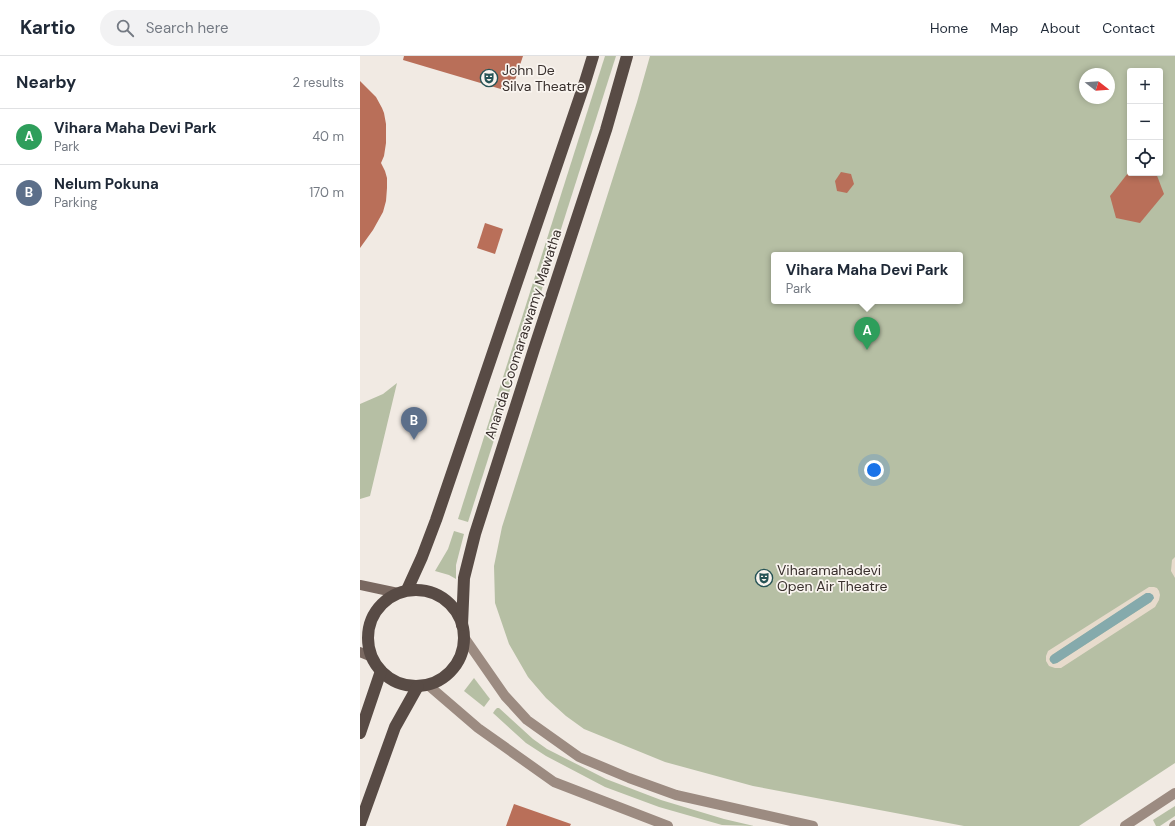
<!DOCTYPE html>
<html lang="en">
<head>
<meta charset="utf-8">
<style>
  body { margin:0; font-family:"DM Sans",sans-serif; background:#f2f2f3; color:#1f2937 }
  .controls { position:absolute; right:12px; top:12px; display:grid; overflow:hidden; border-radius:4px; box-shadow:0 2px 6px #0003 }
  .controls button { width:36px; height:36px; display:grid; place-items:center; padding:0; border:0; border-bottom:1px solid #e0e1e3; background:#fff; color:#1f2937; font:20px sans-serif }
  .compass { position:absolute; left:719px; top:12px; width:36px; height:36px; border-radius:50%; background:#fff; box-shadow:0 2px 6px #0003; rotate:107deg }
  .you { position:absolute; left:514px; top:414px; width:14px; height:14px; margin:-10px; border:3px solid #fff; border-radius:50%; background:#1a73e8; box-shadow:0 0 0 6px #1a73e833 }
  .badge { display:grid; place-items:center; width:26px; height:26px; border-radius:50%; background:#ea580c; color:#fff; font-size:13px; font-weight:700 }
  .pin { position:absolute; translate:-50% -33px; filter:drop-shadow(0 1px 2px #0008) }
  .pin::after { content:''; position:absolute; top:21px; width:14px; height:12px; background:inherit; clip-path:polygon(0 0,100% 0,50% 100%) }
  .popup { position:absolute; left:411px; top:196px; width:192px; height:52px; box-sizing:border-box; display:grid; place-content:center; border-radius:4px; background:#fff; filter:drop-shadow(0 1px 3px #0005); font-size:13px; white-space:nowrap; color:#747a83 }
  .popup b { font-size:15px; color:#1f2937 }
  .popup::after { content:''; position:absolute; left:50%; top:100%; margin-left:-8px; border:8px solid transparent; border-top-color:#fff }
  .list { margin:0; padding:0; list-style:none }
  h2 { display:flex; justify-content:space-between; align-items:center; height:52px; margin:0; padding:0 16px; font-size:17px }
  h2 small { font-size:13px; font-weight:400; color:#747a83 }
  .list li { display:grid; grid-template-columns:26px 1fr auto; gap:12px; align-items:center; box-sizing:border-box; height:56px; padding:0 16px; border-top:1px solid #e0e1e3 }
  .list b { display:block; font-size:15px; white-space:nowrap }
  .list p { margin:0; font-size:13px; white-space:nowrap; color:#747a83 }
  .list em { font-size:13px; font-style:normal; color:#747a83 }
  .icon { flex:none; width:22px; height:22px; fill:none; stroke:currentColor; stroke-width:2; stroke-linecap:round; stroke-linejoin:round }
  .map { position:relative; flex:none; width:815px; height:770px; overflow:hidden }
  header { display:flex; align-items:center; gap:24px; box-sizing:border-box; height:56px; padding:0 20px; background:#fff; border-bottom:1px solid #e0e1e3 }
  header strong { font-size:19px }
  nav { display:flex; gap:22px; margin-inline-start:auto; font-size:14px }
  .search { width:280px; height:36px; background:#f2f2f3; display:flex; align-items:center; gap:10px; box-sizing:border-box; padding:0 14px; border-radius:22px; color:#747a83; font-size:15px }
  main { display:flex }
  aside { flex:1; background:#fff }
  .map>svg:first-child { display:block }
</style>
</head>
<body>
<header>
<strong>Kartio</strong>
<div class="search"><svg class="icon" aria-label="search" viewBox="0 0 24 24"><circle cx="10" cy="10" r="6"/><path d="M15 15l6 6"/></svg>Search here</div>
<nav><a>Home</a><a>Map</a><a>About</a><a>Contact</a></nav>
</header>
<main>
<aside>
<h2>Nearby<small>2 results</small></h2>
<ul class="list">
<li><span class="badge" style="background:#2e9e5b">A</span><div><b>Vihara Maha Devi Park</b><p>Park</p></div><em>40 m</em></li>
<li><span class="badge" style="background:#5c6f8a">B</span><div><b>Nelum Pokuna</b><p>Parking</p></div><em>170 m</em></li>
</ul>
</aside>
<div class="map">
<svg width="815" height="770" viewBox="0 0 815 770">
  <rect width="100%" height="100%" fill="#f1eae3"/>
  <g fill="#b6bfa4" fill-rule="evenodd">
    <path d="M 245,0 L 256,0 L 108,466 L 98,463 Z"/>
    <path d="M 290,0 L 815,0 L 815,707 L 719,770 L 604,770 L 393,730 L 305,706 L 224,673 L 206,660 L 186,642 L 168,621 L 149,588 L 135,547 L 134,510 L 142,471 L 277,46 ZM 770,15 L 800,15 L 800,117 L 770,117 ZM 725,18 L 749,18 L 749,42 L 725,42 ZM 414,199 L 600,199 L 600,245 L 414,245 Z"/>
    <path d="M 37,327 L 10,440 L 0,443 L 0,348 L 23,338 Z"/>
    <path d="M 94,475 L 104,478 L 96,509 L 96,523 L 89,519 L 75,515 L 88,493 Z"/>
    <path d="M 114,622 L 130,643 L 124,651 L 104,635 Z"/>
    <path d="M 137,652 L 139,652 L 173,683 L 187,693 L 246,723 L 301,744 L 364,763 L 394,770 L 362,769 L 299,751 L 245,731 L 186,700 L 166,687 L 133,657 L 135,654 Z"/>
    <path d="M 815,750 L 815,760 L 800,770 L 796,770 L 793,764 Z"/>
  </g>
  <g fill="#e7dbcc" fill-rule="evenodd">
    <path d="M 815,501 L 815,522 L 811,515 L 812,504 Z"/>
    <path d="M 789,531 L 794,531 L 797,532 L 799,535 L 800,539 L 799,544 L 795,551 L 701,612 L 695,612 L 689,610 L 686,605 L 686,600 L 688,595 ZM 787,537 L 794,542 L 791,546 L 697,607 L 693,608 L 690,605 L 689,603 L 692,599 Z"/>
  </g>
  <path fill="#85aaac" d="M 786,537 L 790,537 L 793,539 L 794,542 L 791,546 L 697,607 L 693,608 L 690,605 L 690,601 L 692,599 Z"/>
  <g fill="#b96f59">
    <path d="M 44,0 L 163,0 L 151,36 L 43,4 Z"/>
    <path d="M 0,25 L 16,41 L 22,52 L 24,57 L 26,68 L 26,87 L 24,100 L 21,107 L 25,115 L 27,122 L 27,132 L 26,145 L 23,156 L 13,174 L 0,192 Z"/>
    <path d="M 481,116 L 491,118 L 494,128 L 487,137 L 477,135 L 475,125 Z"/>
    <path d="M 768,117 L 796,117 L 804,138 L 780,167 L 756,162 L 750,140 Z"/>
    <path d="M 125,167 L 143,173 L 135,198 L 117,192 Z"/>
    <path d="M 154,748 L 211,768 L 210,770 L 146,770 Z"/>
  </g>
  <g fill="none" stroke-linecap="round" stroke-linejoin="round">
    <g stroke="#9c8b81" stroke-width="10">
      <path d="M 104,581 L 145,640 L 167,664 L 219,701 L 269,722 L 316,739 L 453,770"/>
      <path d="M 68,629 L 118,672 L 194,726 L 308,770"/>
      <path d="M 765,770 L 815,737"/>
      <path d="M 814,770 L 815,769"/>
    </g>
    <g stroke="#796860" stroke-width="10">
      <path d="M 0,529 L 38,537"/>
      <path d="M 0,596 L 12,601"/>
    </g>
    <g stroke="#584b45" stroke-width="12">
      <path d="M 47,534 L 62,501 L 76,464 L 225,26 L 233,0"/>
      <circle cx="56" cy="582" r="48"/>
      <path d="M 102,569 L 104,522 L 115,478 L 174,293 L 246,74 L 267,0"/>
      <path d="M 0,677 L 21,615"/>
      <path d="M 0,768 L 35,671 L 58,630"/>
    </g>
  </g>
  <defs>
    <symbol id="theatre-ring" viewBox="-11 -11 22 22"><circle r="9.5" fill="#f9f4ef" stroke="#265356" stroke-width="1.5"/><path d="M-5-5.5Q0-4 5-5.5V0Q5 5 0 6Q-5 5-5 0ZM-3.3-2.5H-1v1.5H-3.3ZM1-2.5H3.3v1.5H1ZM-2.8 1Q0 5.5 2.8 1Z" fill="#265356"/></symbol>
  </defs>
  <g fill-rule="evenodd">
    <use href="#theatre-ring" x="119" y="12" width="20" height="20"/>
    <use href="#theatre-ring" x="394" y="512" width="20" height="20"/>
  </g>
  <g text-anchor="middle" stroke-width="3.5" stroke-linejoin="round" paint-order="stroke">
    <g font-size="14" fill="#39302d" stroke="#f9f4ef" text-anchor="start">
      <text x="142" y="19">John De<tspan x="142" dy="16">Silva Theatre</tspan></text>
      <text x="417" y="519">Viharamahadevi<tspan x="417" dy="16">Open Air Theatre</tspan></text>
    </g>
    <g font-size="14" fill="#39302d" stroke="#f9f4ef">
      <text transform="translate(163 278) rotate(-72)" y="5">Ananda Coomaraswamy Mawatha</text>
    </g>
  </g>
</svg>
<div class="controls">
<button>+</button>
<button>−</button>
<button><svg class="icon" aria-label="locate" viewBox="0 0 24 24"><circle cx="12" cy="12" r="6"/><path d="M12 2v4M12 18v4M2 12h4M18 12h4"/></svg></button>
</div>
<svg class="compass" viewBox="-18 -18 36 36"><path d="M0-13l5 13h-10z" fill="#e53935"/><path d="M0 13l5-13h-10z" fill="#747a83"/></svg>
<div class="you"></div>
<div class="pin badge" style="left:507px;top:294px;background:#2e9e5b">A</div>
<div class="popup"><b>Vihara Maha Devi Park</b>Park</div>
<div class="pin badge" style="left:54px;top:384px;background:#5c6f8a">B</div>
</div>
</main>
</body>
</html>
